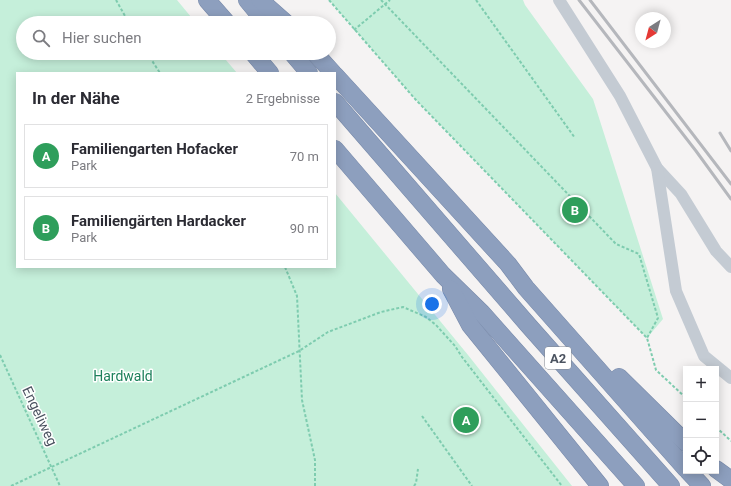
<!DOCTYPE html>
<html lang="de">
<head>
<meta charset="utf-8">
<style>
  body { margin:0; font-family:Roboto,sans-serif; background:#f2f2f3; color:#2b2b33 }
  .controls { position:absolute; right:12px; bottom:12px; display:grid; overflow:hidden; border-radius:0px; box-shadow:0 2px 10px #0003 }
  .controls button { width:36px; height:36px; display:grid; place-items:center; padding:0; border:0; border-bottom:1px solid #e1e1e2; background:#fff; color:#2b2b33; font:20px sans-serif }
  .compass { position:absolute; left:635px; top:12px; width:36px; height:36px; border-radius:50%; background:#fff; box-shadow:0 2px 10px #0003; rotate:216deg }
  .you { position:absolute; left:432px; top:304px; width:14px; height:14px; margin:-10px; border:3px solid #fff; border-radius:50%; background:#1a73e8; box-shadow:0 0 0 6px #1a73e833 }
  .badge { display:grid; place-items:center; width:26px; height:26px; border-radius:50%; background:#b45309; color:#fff; font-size:13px; font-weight:700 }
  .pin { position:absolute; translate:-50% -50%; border:2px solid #fff; box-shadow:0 1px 4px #0006 }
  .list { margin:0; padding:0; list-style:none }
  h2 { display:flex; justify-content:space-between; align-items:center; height:52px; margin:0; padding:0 16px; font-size:17px }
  h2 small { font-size:13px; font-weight:400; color:#7c7c81 }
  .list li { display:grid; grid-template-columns:26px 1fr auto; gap:12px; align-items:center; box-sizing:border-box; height:64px; margin:0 8px 8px; padding:0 8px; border:1px solid #e1e1e2; border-radius:0px }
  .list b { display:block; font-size:15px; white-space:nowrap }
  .list p { margin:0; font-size:13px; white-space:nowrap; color:#7c7c81 }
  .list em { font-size:13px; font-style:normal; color:#7c7c81 }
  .icon { flex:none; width:22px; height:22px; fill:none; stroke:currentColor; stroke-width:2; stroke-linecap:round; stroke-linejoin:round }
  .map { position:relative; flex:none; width:731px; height:486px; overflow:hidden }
  .search { position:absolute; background:#fff; box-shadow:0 2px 10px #0003; left:16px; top:16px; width:320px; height:44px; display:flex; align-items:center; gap:10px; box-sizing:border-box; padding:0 14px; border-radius:22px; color:#7c7c81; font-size:15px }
  .panel { position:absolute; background:#fff; box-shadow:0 2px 10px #0003; left:16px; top:72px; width:320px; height:196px; border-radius:0px }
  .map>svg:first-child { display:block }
</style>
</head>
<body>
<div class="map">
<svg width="731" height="486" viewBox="0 0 731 486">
  <rect width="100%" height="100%" fill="#f5f3f3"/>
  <g fill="#c5efda">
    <path d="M 0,0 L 177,0 L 196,23 L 23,23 L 23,53 L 220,53 L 237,73 L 17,73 L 17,267 L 335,267 L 335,193 L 468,355 L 572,486 L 0,486 Z"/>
    <path d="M 329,0 L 523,0 L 525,5 L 593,99 L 663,319 L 647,338 L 416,100 Z"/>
  </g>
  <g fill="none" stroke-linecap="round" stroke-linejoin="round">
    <defs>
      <g id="highway">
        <path d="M 207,0 L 227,23"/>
        <path d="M 247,0 L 266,23"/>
        <path d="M 260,0 L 286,23"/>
        <path d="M 253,53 L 270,73"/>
        <path d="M 292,53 L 309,73"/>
        <path d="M 315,53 L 333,73"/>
        <path d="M 335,75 L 508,264 L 526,288 L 686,469"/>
        <path d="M 335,102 L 529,326 L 671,486"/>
        <path d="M 335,149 L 443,275 L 482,313 L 636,486"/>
        <path d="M 451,289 L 470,325 L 600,486"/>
        <path d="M 619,377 L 686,443"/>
        <path d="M 716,469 L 731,480"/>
        <path d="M 688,471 L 702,486"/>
      </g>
    </defs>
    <use href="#highway" stroke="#788aaa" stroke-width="18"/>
    <g stroke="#7eccaf" stroke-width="2" stroke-dasharray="3 2" stroke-linecap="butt">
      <path d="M 116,0 L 129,23"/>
      <path d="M 329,0 L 416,100 L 647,338 L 656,370 L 686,398"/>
      <path d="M 381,0 L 616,244 L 639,254 L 658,318 L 647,338"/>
      <path d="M 476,0 L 575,138"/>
      <path d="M 354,30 L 390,0"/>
      <path d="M 147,53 L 160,73"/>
      <path d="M 285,267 L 297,296 L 302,400 L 315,460 L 315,486"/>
      <path d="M 0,355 L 60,486"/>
      <path d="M 422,416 L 472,486"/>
      <path d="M 716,427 L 731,441"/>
      <path d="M 11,486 L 299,351 L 328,332 L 381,312 L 403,307 L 426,317 L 436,325 L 455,346 L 462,357 L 562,486"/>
      <path d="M 414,486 L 416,483 L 418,469"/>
    </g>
    <g stroke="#c4cbd3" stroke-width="12">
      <path d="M 559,0 L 620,96 L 657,168 L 681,194 L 716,251 L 731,267"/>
      <path d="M 657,168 L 676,291 L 704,356 L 731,378"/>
    </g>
    <use href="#highway" stroke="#8d9fbe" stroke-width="17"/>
    <g stroke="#b5b7bc" stroke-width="3">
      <path d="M 579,0 L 696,151 L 731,199"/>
      <path d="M 590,0 L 731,184"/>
      <path d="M 720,133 L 731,151"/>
    </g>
  </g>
  <g text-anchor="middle" stroke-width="3" stroke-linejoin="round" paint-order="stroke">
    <rect fill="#fff" stroke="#818790" stroke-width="1" x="545" y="347" width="26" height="22" rx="3"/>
    <g font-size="13" font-weight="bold" fill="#4b5360">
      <text x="558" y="363">A2</text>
    </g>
    <g font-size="14" fill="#1d805b" stroke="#fff">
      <text x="123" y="381">Hardwald</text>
    </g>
    <g font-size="14" fill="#4b5360" stroke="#fff">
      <text transform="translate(40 416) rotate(65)" y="5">Engeliweg</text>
    </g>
  </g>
</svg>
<div class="controls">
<button>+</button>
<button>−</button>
<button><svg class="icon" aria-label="locate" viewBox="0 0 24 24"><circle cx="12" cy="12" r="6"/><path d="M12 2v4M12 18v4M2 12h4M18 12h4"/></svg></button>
</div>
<svg class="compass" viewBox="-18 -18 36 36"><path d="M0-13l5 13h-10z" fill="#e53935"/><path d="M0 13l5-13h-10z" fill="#7c7c81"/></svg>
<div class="you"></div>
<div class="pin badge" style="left:466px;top:420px;background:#2e9e5b">A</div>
<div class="pin badge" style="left:575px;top:210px;background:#2e9e5b">B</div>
<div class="search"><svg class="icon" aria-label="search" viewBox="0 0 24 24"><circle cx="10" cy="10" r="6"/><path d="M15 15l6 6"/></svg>Hier suchen</div>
<section class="panel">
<h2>In der Nähe<small>2 Ergebnisse</small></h2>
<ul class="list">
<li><span class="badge" style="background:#2e9e5b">A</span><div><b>Familiengarten Hofacker</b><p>Park</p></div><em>70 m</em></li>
<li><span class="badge" style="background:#2e9e5b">B</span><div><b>Familiengärten Hardacker</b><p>Park</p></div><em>90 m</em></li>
</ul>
</section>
</div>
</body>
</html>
